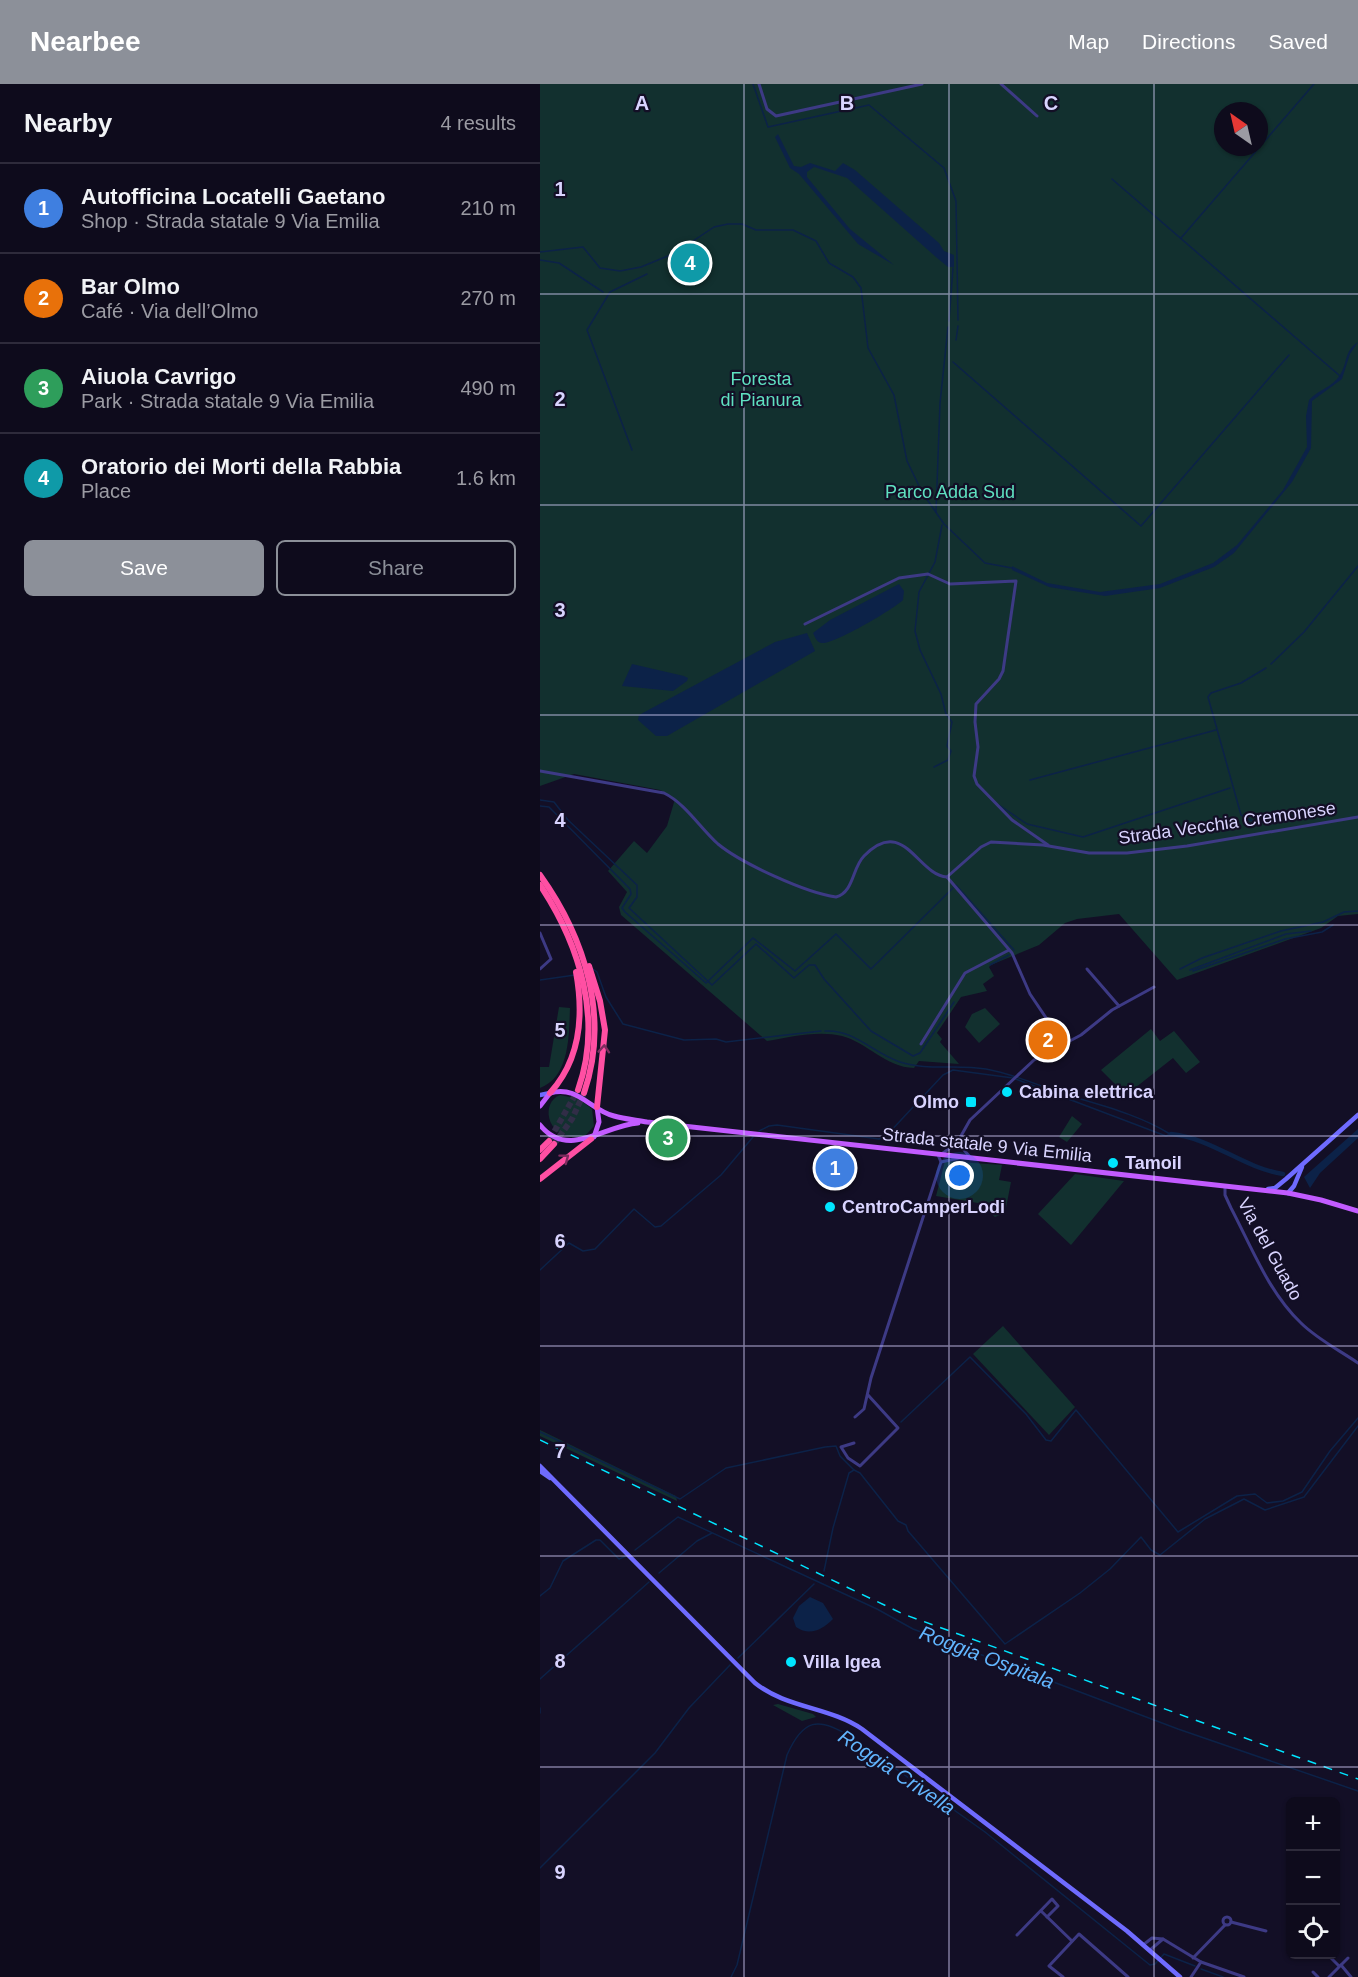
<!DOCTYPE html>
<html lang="en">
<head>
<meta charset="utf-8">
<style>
  body { margin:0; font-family:Helvetica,sans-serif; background:#171425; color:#f1f3f6 }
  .controls { position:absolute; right:18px; bottom:18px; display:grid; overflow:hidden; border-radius:9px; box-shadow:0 2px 4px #0004 }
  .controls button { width:54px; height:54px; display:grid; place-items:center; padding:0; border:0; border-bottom:2px solid #2e2b3b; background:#0e0b1c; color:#f1f3f6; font:30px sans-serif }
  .compass { position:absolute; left:674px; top:18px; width:54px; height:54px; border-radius:50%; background:#0e0b1c; box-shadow:0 2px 4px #0004; rotate:326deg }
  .you { position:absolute; left:420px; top:1092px; width:21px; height:21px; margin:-15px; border:4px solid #fff; border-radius:50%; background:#1a73e8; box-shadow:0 0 0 9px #1a73e833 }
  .badge { display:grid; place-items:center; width:39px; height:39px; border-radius:50%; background:#8c9099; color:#fff; font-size:20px; font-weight:700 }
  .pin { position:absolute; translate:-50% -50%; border:3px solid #fff; box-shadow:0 2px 6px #0006 }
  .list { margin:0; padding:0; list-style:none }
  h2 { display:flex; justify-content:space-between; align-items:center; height:78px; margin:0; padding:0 24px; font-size:26px }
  h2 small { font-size:20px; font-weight:400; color:#9b9ba3 }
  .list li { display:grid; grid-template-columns:39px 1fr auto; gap:18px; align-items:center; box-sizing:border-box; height:90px; padding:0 24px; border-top:2px solid #2e2b3b }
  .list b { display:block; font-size:22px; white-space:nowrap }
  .list p { margin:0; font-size:20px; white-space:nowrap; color:#9b9ba3 }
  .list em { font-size:20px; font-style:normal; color:#9b9ba3 }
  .actions { display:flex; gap:12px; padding:18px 24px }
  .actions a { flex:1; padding:14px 0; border:2px solid #8c9099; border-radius:9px; text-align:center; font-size:21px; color:#8c9099 }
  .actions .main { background:#8c9099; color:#fff }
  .icon { flex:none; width:33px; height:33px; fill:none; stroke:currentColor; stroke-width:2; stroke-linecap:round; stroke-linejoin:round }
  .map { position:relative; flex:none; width:818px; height:1893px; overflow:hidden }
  header { display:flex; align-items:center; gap:36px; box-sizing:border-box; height:84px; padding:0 30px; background:#8c9099; color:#fff }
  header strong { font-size:28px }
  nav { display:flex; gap:33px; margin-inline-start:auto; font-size:21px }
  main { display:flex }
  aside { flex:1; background:#0e0b1c }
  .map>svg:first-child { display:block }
</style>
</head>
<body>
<header>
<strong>Nearbee</strong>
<nav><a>Map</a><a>Directions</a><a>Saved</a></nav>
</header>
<main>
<aside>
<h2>Nearby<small>4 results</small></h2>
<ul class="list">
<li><span class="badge" style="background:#3f7fe0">1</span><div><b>Autofficina Locatelli Gaetano</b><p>Shop · Strada statale 9 Via Emilia</p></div><em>210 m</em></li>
<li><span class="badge" style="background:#e8710a">2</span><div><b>Bar Olmo</b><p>Café · Via dell’Olmo</p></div><em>270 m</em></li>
<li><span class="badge" style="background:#2e9e5b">3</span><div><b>Aiuola Cavrigo</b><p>Park · Strada statale 9 Via Emilia</p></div><em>490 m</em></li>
<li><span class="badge" style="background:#0f9aa8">4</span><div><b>Oratorio dei Morti della Rabbia</b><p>Place</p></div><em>1.6 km</em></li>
</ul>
<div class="actions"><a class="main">Save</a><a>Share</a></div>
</aside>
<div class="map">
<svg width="818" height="1893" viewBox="0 0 818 1893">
  <rect width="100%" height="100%" fill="#130f26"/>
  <g fill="#12302f" fill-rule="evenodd">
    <path d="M 0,0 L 818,0 L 818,830 L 798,832 L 781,844 L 637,896 L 579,830 L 537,835 L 525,839 L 499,861 L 451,881 L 449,883 L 454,892 L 443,900 L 447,907 L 421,913 L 397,949 L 402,955 L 400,958 L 419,980 L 379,977 L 374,984 C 345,983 328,959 302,952 C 278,946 250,953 227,957 L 81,831 L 79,823 L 87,808 L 68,787 L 94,757 L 107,769 L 127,742 L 135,715 L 120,706 L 34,690 L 0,702 ZM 683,27 L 719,27 L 719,63 L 683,63 Z"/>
    <path d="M 19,923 L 30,924 C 29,950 30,993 0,1004 L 0,983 L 9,983 Z"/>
    <path d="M 445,924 L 460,940 L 439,959 L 425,943 L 432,930 Z"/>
    <path d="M 611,945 L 620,957 L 634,947 L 660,978 L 646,989 L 633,974 L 586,1011 L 561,986 Z"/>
    <path d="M 20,1011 L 39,1015 L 52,1025 L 54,1042 L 45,1052 C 5,1059 0,1018 20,1011 Z"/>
    <path d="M 532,1032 L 542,1040 L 527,1058 L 519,1053 Z"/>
    <path d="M 405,1077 L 462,1081 L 459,1096 L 471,1098 L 465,1129 L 455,1133 L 438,1119 L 396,1112 Z"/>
    <path d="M 535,1090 L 584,1097 L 531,1161 L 498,1130 Z"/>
    <path d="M 463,1242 L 535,1323 L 509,1351 L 433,1270 Z"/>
    <path d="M 0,1346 L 136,1412 L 137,1417 L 0,1352 Z"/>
    <path d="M 238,1620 L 273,1630 L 276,1633 L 262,1637 L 233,1621 Z"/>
  </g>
  <g fill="#0c2248">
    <path d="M 238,50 L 254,82 L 261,83 L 270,79 L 295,87 L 303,79 L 315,86 L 399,159 L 404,167 L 414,171 L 414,183 L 408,183 L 397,174 L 307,94 L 274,83 L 267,88 L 267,93 L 310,145 L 354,181 L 318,160 L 259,90 L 250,84 L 235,53 Z"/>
    <path d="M 818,258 L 810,270 L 802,295 L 772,317 L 771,364 L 752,398 L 694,469 L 674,483 L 620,504 L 565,512 L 509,503 L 472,486 L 472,482 L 507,499 L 560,508 L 620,500 L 673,479 L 697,461 L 743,406 L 767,363 L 766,332 L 769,316 C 778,306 793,303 800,291 C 808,278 804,267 818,258 Z"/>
    <path d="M 359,500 L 364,507 L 363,516 C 354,525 293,561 282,559 C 277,559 275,553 273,549 L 290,536 Z"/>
    <path d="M 267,549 L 275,567 L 127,652 L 116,652 L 98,636 L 99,631 L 235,558 Z"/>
    <path d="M 92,580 L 144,592 L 148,594 L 147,597 L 133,607 L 82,602 Z"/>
    <path d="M 818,1045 L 818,1054 L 780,1089 L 770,1104 L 764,1093 Z"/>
    <path d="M 270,1513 L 283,1519 L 293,1535 C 283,1545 270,1553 256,1543 L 253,1534 L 259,1522 Z"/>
  </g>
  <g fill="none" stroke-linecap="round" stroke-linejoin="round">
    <g stroke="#0c2248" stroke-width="1.5">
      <path d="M 213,0 L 228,43 L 329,21 L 404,84 L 416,117 L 418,236"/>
      <path d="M 572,95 L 800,292"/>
      <path d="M 641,154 L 774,0"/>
      <path d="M 0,168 L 43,163 L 60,184 L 80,187 L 101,183 L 135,169 L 174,143 L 188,140 L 202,140 L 216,146 L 253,146 L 276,157 L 289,179 L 313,193 L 321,204 L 328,264 L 354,311 L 367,377 L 382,408 L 404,440 L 445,479 L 472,484"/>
      <path d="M 0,176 L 19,179 L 63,208"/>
      <path d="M 409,237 L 413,184"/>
      <path d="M 416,256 L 418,242"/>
      <path d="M 413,278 L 601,442 L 749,271"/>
      <path d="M 92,366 L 47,246 L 70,208 L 107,190"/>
      <path d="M 396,428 L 400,319 L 408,243"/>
      <path d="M 731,580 L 764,548 L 818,482"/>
      <path d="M 726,584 L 701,599 L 671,609 L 668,613 L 701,731 L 716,739 L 759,731"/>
      <path d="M 394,683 L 408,676 L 411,667 L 407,662 L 412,638 L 406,630 L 401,610 L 380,566 L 375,547 L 379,508 L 395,478 L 402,441"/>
      <path d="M 490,696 L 676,646"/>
      <path d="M 0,716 L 14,718 L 28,736 L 97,801 L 97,813 L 89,824 L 172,901 L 216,860 L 254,894 L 269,881 L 275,881 L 284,895 L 331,947 L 373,972 L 380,969 L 414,918"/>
      <path d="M 459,721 L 487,740 L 543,753 L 690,704"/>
      <path d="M 0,722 L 9,723 L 90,805 L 91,810 L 82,824 L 85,828 L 166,899 L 213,854 L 255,887 L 296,850 L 331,885 L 413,804"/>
      <path d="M 416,801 L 474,866"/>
      <path d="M 450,881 L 469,871"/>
      <path d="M 53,885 L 57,888 L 66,913 L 83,940 L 144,956 L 176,955 L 186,958 L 281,947"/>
      <path d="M 640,885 L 662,874 L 741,847 L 783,838 L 804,828 L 818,827"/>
      <path d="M 650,886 L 746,850 L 771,847"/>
      <path d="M 653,887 L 745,855 L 782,848 L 793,841"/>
      <path d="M 0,896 L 35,891"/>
      <path d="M 285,947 C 314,945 333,969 360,978 C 387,987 417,980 446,985 C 474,990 497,1001 524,1010 C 559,1021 598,1030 630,1050"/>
      <path d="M 219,1047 L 229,1042 L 237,1041 L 339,1055 L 347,1051 L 403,991 L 413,986 L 473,994 L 626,1052 L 631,1050"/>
      <path d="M 0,1186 L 29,1159 L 43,1167 L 55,1165 L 94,1125 L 115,1143 L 121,1142 L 181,1091 L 213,1053"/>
      <path d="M 361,1338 L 430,1273 L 486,1330 L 506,1356 L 511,1357 L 536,1326 L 638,1448 L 697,1412 L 715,1410 L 727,1419 L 743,1417 L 762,1408 L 790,1367 L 818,1334"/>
      <path d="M 0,1348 L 140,1415 L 186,1384 L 285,1363 L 296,1362 L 300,1372 L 314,1386"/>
      <path d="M 95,1466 L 138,1433 L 337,1525 L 373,1545 L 638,1645 L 818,1707"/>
      <path d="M 284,1487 L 293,1444 L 309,1389 L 314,1386 L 320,1389 L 358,1437 L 366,1441 L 368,1447 L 465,1560 L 540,1509 L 570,1485 L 601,1453 L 611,1466 L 620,1471 L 665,1435 L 704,1415 L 725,1426 L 764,1413 L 818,1342"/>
      <path d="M 119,1489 L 157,1457 L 172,1449"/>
      <path d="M 0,1512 L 10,1504 L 23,1477 L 56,1456 L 60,1456 L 79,1475 L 86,1472"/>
      <path d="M 198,1574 L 274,1500"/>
      <path d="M 0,1595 L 109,1498"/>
      <path d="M 0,1624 L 0,1629"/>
      <path d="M 0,1784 L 115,1669 L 149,1624 L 190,1581"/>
      <path d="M 661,1885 L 683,1893"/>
      <path d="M 191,1893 L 197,1881 L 247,1671 C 263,1635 278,1632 311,1653 L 445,1748 L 610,1881 L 615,1880 L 624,1870 L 655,1882"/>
    </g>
    <path stroke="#0c2248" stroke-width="4.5" d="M 631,1050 C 672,1054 703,1084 743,1090"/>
    <g stroke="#312d47" stroke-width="6" stroke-dasharray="6 3" stroke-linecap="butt">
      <path d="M 10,1055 L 38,1006"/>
      <path d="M 14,1060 L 32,1035 L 44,1009"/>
    </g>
    <g stroke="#3d3a85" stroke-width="3">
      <path d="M 219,0 L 227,25 L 236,32 L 382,0"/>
      <path d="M 461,0 L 497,32"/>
      <path d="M 265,540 L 359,494 L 388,490 L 410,500 L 476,497 L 463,587 L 459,595 L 436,620 L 435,638 L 438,663 L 434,692 L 437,700 L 472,736 L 508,761"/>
      <path d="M 0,687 L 124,709 C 146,720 160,744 178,760 C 201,779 266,809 296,813 C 314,808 312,784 324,772 C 364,731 377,791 407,793 L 441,763 L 451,758 L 503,761 L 549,769 L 587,769 L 647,762 L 818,733"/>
      <path d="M 407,793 L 472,869 L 490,910 L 523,959"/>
      <path d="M 0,849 L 11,875 L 0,885"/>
      <path d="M 547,885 L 579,922"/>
      <path d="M 381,960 L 425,889 L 469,866"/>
      <path d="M 419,1060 L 430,1073"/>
      <path d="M 403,1069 L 417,1059 L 430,1036 L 494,976 L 541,951 L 572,926 L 614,903"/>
      <path d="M 401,1078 L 419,1074"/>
      <path d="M 685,1102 L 685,1111 L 691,1124 C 711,1162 729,1209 761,1239 C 777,1255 799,1266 818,1279"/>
      <path d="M 315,1333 L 324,1325 L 331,1294 L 401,1078 L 398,1071"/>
      <path d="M 314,1359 L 301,1363 L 308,1374 L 320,1382 L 358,1344 L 328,1311"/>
      <path d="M 501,1827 L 532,1857"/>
      <circle cx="687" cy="1837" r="4"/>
      <path d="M 691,1838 L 726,1847"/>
      <path d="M 477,1851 L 512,1815 L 518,1822 L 507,1833"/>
      <path d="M 623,1855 L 661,1878 L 704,1893"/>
      <path d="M 603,1861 L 612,1854 L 623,1855 L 610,1866"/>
      <path d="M 788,1871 L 799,1882"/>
      <path d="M 653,1874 L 685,1841"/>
      <path d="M 801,1881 L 811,1893"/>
      <path d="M 773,1888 L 778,1893"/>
      <path d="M 523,1893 L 509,1882 L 539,1850 L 588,1893"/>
      <path d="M 651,1893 L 661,1878"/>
      <path d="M 789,1893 L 808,1874"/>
    </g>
    <g stroke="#6f6bff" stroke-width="4.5">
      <path d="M 0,1011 L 10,1009"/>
      <path d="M 728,1105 L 735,1104 L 746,1095 L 818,1031"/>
      <path d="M 748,1109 L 754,1102 L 762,1083"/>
      <path d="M 0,1382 L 215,1599 C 246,1624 290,1623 322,1645 L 587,1847 L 640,1893"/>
      <path d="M 0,1387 L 10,1394"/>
    </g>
    <g stroke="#c25bff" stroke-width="5">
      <path d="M 0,1022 L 10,1009 C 38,1001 50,1026 74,1032 C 84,1035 96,1036 107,1038 L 748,1109 L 781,1116 L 818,1127"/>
      <path d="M 0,1041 C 28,1076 65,1041 98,1039"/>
      <path d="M 54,1053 L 59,1038 L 57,1023"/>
    </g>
    <g stroke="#ff4fa3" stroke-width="6">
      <path d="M 0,791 C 45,854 70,933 44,1009"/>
      <path d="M 0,801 C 40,861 63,936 38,1006"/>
      <path d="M 49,882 L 60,917 L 65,946 L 57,1023"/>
      <path d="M 10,1009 C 41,975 44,932 36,888"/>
      <path d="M 0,1066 L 9,1057"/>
      <path d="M 0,1075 L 14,1060"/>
      <path d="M 0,1095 L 51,1055"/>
    </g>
    <path stroke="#00e5ff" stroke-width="1.5" stroke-dasharray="9 8" stroke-linecap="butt" d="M 0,1356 L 363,1530 L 818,1695"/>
  </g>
  <defs><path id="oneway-chevron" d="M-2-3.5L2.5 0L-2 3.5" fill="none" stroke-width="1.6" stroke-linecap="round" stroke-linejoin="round" transform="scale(1.5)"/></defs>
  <g stroke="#7d2c5e">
    <use href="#oneway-chevron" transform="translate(64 965) rotate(-86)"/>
    <use href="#oneway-chevron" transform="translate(25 1074) rotate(-37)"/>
  </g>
  <path fill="none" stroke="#d9d4ff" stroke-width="1.5" stroke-opacity="0.55" d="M 204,0 L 204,1893M 409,0 L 409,1893M 614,0 L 614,1893M 0,210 L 818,210M 0,421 L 818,421M 0,631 L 818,631M 0,841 L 818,841M 0,1052 L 818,1052M 0,1262 L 818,1262M 0,1472 L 818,1472M 0,1683 L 818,1683"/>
  <g fill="#00e5ff" stroke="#130f26" stroke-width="2">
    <circle cx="467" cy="1008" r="6"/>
    <rect x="425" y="1012" width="12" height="12" rx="3"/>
    <circle cx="573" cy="1079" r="6"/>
    <circle cx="290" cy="1123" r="6"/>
    <circle cx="251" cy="1578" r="6"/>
  </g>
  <g text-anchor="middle" stroke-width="4.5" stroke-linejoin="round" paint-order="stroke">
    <g font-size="18" fill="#5fe0c0" stroke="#130f26">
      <text x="221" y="301">Foresta<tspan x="221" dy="21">di Pianura</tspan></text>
      <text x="410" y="414">Parco Adda Sud</text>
    </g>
    <g font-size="18" fill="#d9d4ff" stroke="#130f26">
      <text transform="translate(687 739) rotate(-8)" y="6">Strada Vecchia Cremonese</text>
      <text transform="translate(447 1061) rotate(6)" y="6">Strada statale 9 Via Emilia</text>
      <text transform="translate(730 1165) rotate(61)" y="6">Via del Guado</text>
    </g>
    <g font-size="18" font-weight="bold" fill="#d9d4ff" stroke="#130f26" text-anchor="start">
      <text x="479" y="1014">Cabina elettrica</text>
      <text x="419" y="1024" text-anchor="end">Olmo</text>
      <text x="585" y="1085">Tamoil</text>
      <text x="302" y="1129">CentroCamperLodi</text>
      <text x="263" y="1584">Villa Igea</text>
    </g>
    <g font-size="20" font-style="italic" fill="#62b6ff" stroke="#130f26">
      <text transform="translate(447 1573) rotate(21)" y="7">Roggia Ospitala</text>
      <text transform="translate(357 1688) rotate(34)" y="7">Roggia Crivella</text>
    </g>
  </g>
  <g font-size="20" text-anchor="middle" font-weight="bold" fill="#d9d4ff" stroke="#130f26" stroke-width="4.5" stroke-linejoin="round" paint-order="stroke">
    <text x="102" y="26">A</text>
    <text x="307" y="26">B</text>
    <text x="511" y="26">C</text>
    <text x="20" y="112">1</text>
    <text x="20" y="322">2</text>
    <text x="20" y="533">3</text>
    <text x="20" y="743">4</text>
    <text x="20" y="953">5</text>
    <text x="20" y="1164">6</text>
    <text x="20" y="1374">7</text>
    <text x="20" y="1584">8</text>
    <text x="20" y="1795">9</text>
  </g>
</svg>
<div class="controls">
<button>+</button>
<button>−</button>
<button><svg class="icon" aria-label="locate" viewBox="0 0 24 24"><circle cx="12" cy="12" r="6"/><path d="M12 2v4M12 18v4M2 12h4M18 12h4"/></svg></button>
</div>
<svg class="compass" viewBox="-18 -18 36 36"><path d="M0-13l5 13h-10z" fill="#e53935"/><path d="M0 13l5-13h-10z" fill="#9b9ba3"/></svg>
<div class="you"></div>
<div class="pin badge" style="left:295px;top:1084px;background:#3f7fe0">1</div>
<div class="pin badge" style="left:508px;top:956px;background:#e8710a">2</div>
<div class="pin badge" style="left:128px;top:1054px;background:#2e9e5b">3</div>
<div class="pin badge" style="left:150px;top:179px;background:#0f9aa8">4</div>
</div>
</main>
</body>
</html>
